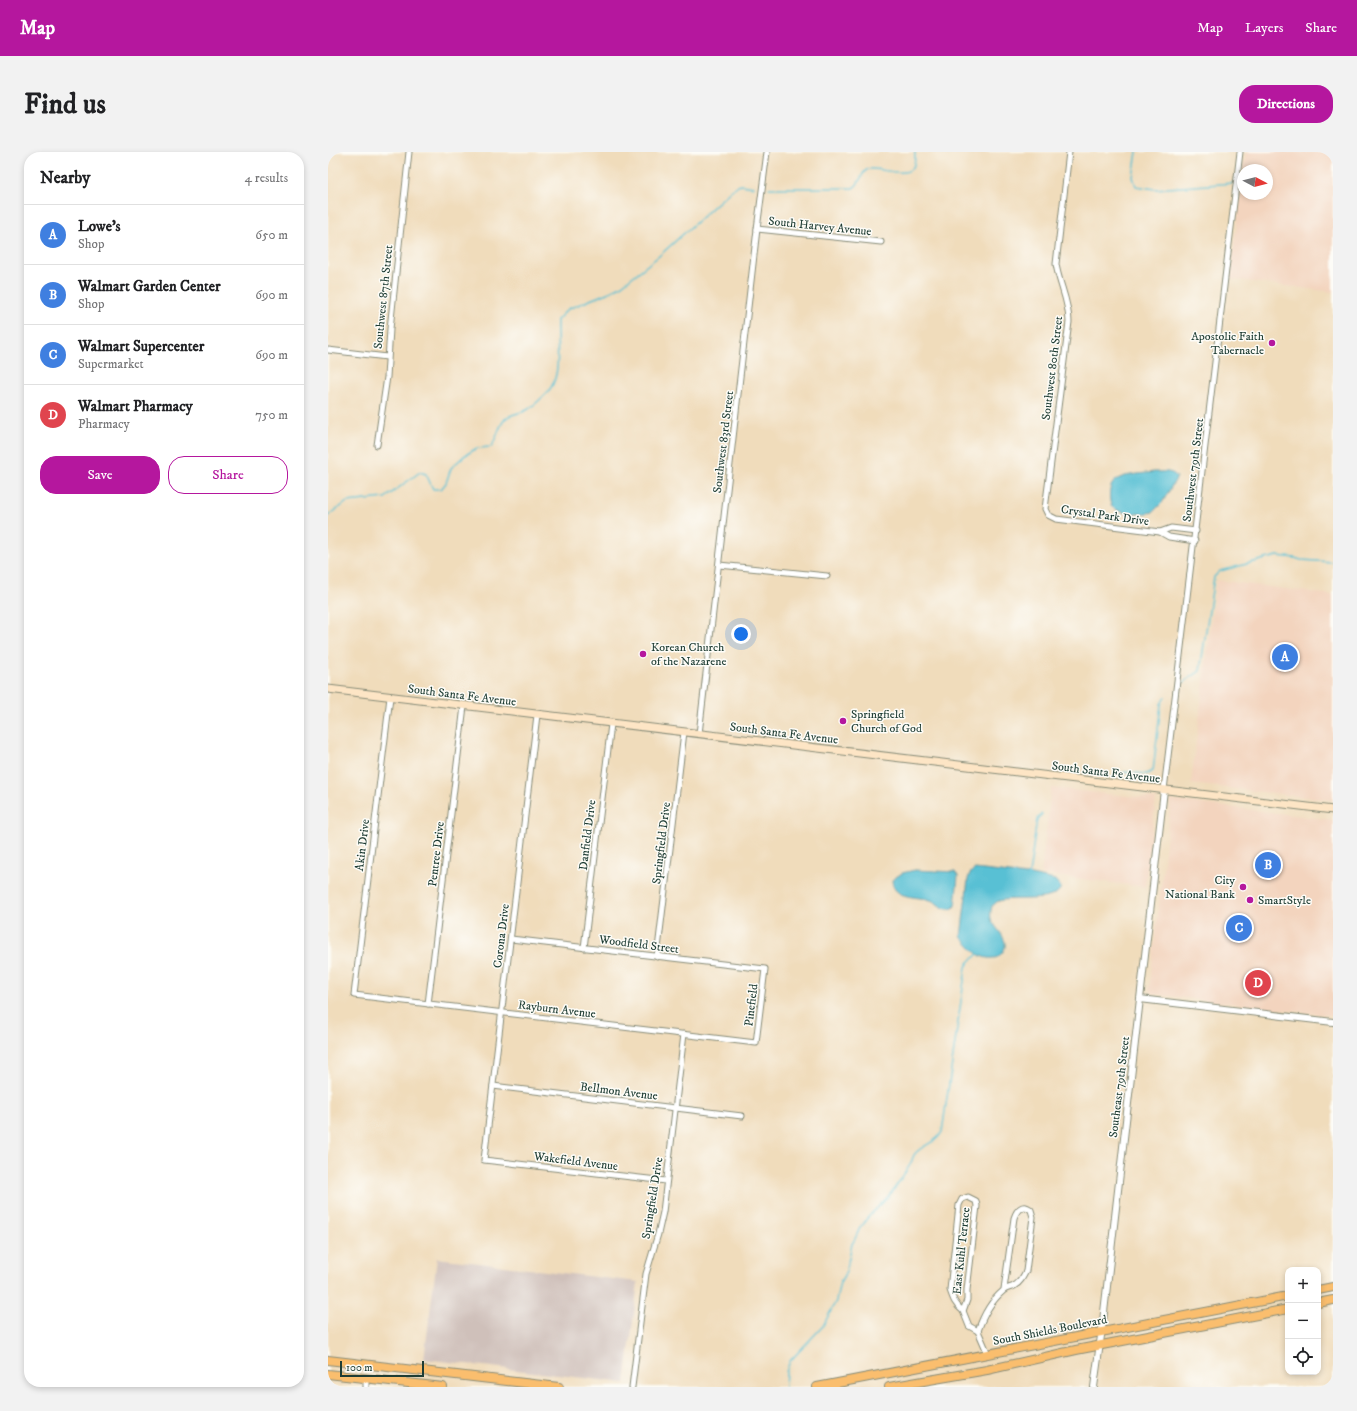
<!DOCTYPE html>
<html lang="en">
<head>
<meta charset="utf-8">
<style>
  body { margin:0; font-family:"IM FELL DW Pica",serif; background:#f2f2f2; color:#202124 }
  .controls { position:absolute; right:12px; bottom:12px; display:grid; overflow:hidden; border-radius:8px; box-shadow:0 2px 6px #0003 }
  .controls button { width:36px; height:36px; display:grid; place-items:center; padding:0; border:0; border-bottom:1px solid #e0e0e0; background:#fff; color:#202124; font:20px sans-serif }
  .compass { position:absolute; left:909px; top:12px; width:36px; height:36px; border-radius:50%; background:#fff; box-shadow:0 2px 6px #0003; rotate:97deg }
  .scale { position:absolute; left:12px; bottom:10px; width:84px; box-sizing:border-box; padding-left:4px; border:2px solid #1f3d34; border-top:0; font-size:11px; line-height:14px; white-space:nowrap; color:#1f3d34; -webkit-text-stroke:3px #fdfcf7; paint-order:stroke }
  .you { position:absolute; left:413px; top:482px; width:14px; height:14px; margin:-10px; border:3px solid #fff; border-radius:50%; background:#1a73e8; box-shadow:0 0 0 6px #1a73e833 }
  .badge { display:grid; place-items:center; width:26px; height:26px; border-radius:50%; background:#b5179e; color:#fff; font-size:13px; font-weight:700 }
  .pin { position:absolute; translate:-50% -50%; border:2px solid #fff; box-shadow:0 1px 4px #0006 }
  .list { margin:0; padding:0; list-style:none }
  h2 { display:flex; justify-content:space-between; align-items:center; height:52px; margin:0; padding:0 16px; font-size:17px }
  h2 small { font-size:13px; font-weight:400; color:#757577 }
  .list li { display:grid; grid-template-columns:26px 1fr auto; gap:12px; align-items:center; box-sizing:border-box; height:60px; padding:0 16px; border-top:1px solid #e0e0e0 }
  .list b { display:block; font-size:15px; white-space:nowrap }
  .list p { margin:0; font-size:13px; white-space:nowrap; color:#757577 }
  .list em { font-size:13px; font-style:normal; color:#757577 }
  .actions { display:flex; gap:8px; padding:12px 16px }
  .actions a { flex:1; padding:9px 0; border:1px solid #b5179e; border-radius:16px; text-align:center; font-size:14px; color:#b5179e }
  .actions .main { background:#b5179e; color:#fff }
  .icon { flex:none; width:22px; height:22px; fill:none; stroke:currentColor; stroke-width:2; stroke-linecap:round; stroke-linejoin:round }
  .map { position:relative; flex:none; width:1005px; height:1235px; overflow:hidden; border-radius:16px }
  header { display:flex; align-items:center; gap:24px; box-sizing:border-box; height:56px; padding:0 20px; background:#b5179e; color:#fff }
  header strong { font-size:19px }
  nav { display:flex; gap:22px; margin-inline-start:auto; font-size:14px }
  .intro { display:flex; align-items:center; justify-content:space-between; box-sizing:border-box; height:96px; padding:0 24px }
  h1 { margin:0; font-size:28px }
  .button { padding:10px 18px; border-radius:16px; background:#b5179e; color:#fff; font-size:14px; font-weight:700 }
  main { display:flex; gap:24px; padding:0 24px }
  aside { flex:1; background:#fff; border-radius:16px; box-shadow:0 2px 6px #0003 }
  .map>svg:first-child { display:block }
</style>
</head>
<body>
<header>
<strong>Map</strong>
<nav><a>Map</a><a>Layers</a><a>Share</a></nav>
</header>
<div class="intro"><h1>Find us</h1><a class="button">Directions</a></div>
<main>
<aside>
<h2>Nearby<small>4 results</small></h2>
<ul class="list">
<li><span class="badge" style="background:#3f7fe0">A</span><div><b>Lowe's</b><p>Shop</p></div><em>650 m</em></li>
<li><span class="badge" style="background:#3f7fe0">B</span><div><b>Walmart Garden Center</b><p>Shop</p></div><em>690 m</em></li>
<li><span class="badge" style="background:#3f7fe0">C</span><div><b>Walmart Supercenter</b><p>Supermarket</p></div><em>690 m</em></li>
<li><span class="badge" style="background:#e0444e">D</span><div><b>Walmart Pharmacy</b><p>Pharmacy</p></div><em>750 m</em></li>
</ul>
<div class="actions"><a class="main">Save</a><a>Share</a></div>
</aside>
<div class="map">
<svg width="1005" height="1235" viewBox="0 0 1005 1235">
  <rect width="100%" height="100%" fill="#fdfcf7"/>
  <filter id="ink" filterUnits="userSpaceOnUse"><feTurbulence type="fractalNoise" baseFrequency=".025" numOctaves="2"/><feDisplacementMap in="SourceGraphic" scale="8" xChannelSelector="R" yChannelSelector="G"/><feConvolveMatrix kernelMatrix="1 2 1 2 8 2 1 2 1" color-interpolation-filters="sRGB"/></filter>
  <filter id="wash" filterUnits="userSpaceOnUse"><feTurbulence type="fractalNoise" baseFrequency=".012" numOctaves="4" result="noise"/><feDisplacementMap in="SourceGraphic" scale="16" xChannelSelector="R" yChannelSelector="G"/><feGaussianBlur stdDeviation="0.9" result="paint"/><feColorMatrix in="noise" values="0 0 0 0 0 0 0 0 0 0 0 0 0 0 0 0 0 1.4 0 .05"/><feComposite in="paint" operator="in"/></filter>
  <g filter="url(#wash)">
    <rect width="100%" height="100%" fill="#f0dcbb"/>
    <g fill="#f3d4be">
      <path d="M 918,0 L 1005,0 L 1005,140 L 902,127 L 915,20 L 915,42 L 939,42 L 939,18 L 915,18 Z"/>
      <path d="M 888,428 L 1005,443 L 1005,648 L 863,632 Z"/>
      <path d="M 723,636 L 828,647 L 817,735 L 713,722 Z"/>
      <path d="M 843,648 L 1005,668 L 1005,864 L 825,842 L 821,838 Z"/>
    </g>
    <path fill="#cfc0ba" d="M 109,1106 L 310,1130 L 297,1231 L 96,1207 Z"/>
    <g fill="#58c0d4" stroke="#3c7e84">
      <path d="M 826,320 C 834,320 844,318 849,325 L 834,351 L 825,360 C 812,363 793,363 783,354 C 775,320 801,324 826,320 Z"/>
      <path d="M 647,717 L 699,723 L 701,721 L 703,723 L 727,728 L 733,735 C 728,753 684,744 671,749 C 669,749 666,753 664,754 C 663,758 662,763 663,767 C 668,778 685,790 673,802 C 670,805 669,806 665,806 C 650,808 642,794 633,785 L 640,727 L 642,721 Z"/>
      <path d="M 587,718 L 627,720 L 630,724 L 627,754 L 624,757 C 614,758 612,753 605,749 C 591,743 565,749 564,728 L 574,721 Z"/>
    </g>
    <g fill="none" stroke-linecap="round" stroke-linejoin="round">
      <g stroke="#58c0d4" stroke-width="1.5">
        <path d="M 809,0 L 805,25 L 808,34 L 827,37 L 905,31"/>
        <path d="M 441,36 L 525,36 C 533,32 532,21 540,17 C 551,15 580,28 586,13 C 587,9 587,4 587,0"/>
        <path d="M 0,364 L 19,350 L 57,346 L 92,320 L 98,322 L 105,337 L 113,337 L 118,331 L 123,316 L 136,304 L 149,296 L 163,295 C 169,287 170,275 177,267 C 183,261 192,262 199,258 C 204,255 219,242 222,237 C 234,221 228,189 229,168 L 240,157 L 284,139 L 294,133 L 331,104 L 407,35 L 413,33 L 426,35"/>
        <path d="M 856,530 L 872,519 L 886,425 L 892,419 L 949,404 L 967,406 L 973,408 L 1005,410"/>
        <path d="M 796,620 L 819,622 L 825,619 L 833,552 L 837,545"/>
        <path d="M 701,723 L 709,667 L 714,662"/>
        <path d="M 457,1235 L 458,1220 L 462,1209 L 495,1174 L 508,1149 L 512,1130 L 518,1120 L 524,1092 C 528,1087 529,1081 532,1076 C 541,1061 557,1051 566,1037 C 572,1028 578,1020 583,1011 C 584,1008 585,1005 586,1003 C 594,992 608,992 614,980 L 638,815 L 641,810 L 650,802"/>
      </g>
    </g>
  </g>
  <g filter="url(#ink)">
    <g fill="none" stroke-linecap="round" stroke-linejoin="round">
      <defs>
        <g id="minor">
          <path d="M 741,0 L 728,112 C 731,132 741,149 741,170 L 717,357 L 720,363 L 728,367 L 832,380 L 841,385 L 867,389"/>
          <path d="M 429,77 L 553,90"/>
          <path d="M 0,198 L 59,205"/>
          <path d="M 49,293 L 59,225 L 62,177 L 81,0"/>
          <path d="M 832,380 L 843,376 L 868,379"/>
          <path d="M 391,413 L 499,424"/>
          <path d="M 62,545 L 26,843 L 428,891 L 437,817 L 183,787"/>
          <path d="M 209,563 L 156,1008 L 338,1029"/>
          <path d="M 371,582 L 429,77 L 439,0"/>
          <path d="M 836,638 L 912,0"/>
          <path d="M 256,796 L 283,572"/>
          <path d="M 329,805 L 356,580"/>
          <path d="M 100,852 L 136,554"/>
          <path d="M 165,934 L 414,964"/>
          <path d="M 640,1045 L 648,1049 L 649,1054 L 639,1138 L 639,1148 L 635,1159 C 627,1153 625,1147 622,1138 L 631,1053 L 634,1047 Z"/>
          <path d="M 635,1159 L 641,1174 L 650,1179 L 660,1202"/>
          <path d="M 650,1179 C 655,1164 662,1150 675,1139 C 678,1136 682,1136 686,1134 C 692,1131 695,1125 698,1119 L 705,1065 L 703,1058 C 695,1051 689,1057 686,1066 L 676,1137"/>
          <path d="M 38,1235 L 38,1226"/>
          <path d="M 304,1235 L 318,1122 L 330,1082 L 335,1060 L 356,882"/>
        </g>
        <g id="tertiary">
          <path d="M 812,847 L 1005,870"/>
          <path d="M 766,1235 L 775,1169 L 836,638"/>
        </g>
        <path id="secondary" d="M 0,537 L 1005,658"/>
        <g id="primary">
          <path d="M 990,1138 L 1005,1135"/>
          <path d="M 990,1151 L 1005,1148"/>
          <path d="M 0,1208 L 231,1235"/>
          <path d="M 0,1222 L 115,1235"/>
          <path d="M 489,1235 L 960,1144"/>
          <path d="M 561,1235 L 659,1218 L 748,1198 L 960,1157"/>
        </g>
      </defs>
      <use href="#minor" stroke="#888c78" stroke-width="7"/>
      <use href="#tertiary" stroke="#888c78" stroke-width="8"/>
      <use href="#secondary" stroke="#888c78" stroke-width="9"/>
      <use href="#primary" stroke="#888c78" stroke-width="10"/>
      <use href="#minor" stroke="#fff" stroke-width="5"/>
      <use href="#tertiary" stroke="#fff" stroke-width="6"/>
      <use href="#secondary" stroke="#fde5c5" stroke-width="7"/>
      <use href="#primary" stroke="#fabe6e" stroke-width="8"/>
    </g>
  </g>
  <g fill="#b5179e" stroke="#fdfcf7" stroke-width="1.5">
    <circle cx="944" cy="191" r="4"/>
    <circle cx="315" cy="502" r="4"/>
    <circle cx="515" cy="569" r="4"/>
    <circle cx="915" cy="735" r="4"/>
    <circle cx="922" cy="748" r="4"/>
  </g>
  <g text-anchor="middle" stroke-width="3" stroke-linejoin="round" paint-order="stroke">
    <g font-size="12" fill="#1f3d34" stroke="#fdfcf7">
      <text transform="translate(492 74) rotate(6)" y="4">South Harvey Avenue</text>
      <text transform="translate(55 145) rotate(-84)" y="4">Southwest 87th Street</text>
      <text transform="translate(724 216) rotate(-83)" y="4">Southwest 80th Street</text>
      <text transform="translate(395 290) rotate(-83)" y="4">Southwest 83rd Street</text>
      <text transform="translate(865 318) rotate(-83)" y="4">Southwest 79th Street</text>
      <text transform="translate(777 363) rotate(8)" y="4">Crystal Park Drive</text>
      <text transform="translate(134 543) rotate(7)" y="4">South Santa Fe Avenue</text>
      <text transform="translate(456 581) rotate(7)" y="4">South Santa Fe Avenue</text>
      <text transform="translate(778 620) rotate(7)" y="4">South Santa Fe Avenue</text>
      <text transform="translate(259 683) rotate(-83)" y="4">Danfield Drive</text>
      <text transform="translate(333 691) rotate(-83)" y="4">Springfield Drive</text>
      <text transform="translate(34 693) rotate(-83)" y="4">Akin Drive</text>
      <text transform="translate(108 702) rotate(-83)" y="4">Pentree Drive</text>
      <text transform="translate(173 784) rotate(-83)" y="4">Corona Drive</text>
      <text transform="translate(311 792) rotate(7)" y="4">Woodfield Street</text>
      <text transform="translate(423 853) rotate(-83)" y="4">Pinefield</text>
      <text transform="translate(229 857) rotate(7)" y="4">Rayburn Avenue</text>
      <text transform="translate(791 935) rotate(-83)" y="4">Southeast 79th Street</text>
      <text transform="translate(291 939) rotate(7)" y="4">Bellmon Avenue</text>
      <text transform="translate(248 1009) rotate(7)" y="4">Wakefield Avenue</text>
      <text transform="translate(324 1046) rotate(-81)" y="4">Springfield Drive</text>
      <text transform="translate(633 1099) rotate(-84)" y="4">East Kuhl Terrace</text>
      <text transform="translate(722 1178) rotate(-11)" y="4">South Shields Boulevard</text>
    </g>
    <g font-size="12" fill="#1f3d34" stroke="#fdfcf7" text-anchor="start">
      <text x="936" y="188" text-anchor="end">Apostolic Faith<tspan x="936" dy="14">Tabernacle</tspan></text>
      <text x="323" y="499">Korean Church<tspan x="323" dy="14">of the Nazarene</tspan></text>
      <text x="523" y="566">Springfield<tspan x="523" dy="14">Church of God</tspan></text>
      <text x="907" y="732" text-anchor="end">City<tspan x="907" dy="14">National Bank</tspan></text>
      <text x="930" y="752">SmartStyle</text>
    </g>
  </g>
</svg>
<div class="controls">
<button>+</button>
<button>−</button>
<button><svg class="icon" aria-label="locate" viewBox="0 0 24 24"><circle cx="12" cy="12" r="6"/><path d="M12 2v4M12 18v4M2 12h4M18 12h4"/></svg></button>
</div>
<svg class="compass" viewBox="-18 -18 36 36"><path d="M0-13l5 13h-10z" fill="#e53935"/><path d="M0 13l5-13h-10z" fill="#757577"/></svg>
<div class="scale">100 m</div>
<div class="you"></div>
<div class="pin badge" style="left:957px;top:505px;background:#3f7fe0">A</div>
<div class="pin badge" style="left:940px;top:713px;background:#3f7fe0">B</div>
<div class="pin badge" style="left:911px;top:776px;background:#3f7fe0">C</div>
<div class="pin badge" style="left:930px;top:831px;background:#e0444e">D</div>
</div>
</main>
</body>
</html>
